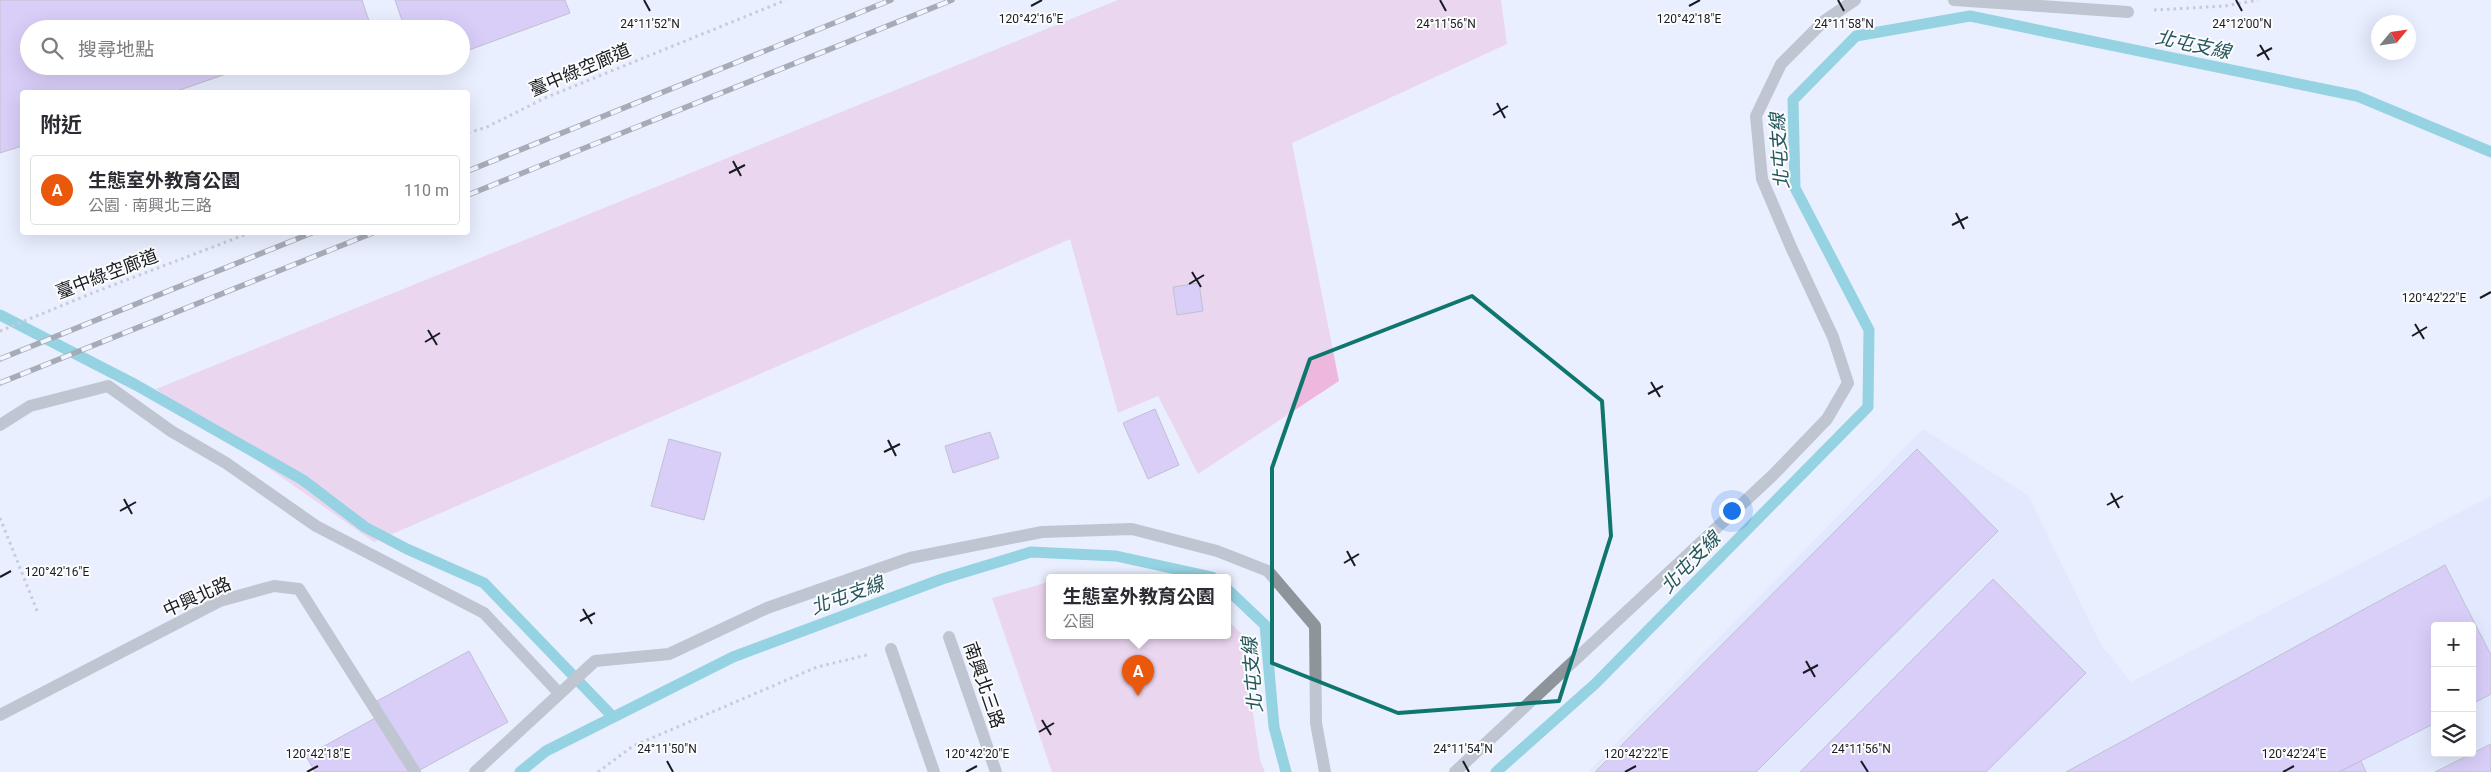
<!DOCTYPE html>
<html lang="zh-TW">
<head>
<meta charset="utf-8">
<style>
  body { margin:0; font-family:Roboto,"Noto Sans TC",sans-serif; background:#f7f7f7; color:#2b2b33 }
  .controls { position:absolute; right:15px; bottom:15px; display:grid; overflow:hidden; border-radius:5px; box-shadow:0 5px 20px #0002 }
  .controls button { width:45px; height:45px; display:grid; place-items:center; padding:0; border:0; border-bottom:1px solid #e1e1e2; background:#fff; color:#2b2b33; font:25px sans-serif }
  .compass { position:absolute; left:2371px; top:15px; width:45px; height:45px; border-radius:50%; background:#fff; box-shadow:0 5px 20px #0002; rotate:61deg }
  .you { position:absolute; left:1731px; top:510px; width:18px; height:18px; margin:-12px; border:4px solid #fff; border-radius:50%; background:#1a73e8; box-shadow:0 0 0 8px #1a73e833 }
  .badge { display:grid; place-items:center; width:32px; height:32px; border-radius:50%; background:#ea580c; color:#fff; font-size:16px; font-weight:700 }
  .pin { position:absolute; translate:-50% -41px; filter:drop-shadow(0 1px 2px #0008) }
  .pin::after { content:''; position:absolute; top:26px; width:18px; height:15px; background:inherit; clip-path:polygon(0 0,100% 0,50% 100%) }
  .popup { position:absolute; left:1046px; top:574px; width:185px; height:65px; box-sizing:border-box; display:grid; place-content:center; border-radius:5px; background:#fff; filter:drop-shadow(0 1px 4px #0005); font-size:16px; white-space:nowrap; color:#7c7c81 }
  .popup b { font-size:19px; color:#2b2b33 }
  .popup::after { content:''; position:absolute; left:50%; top:100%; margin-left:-10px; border:10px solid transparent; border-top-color:#fff }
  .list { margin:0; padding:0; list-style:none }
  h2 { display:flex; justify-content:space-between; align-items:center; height:65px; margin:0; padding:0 20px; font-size:21px }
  h2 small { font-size:16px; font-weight:400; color:#7c7c81 }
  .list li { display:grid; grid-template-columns:32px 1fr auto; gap:15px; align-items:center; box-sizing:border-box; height:70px; margin:0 10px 10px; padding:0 10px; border:1px solid #e1e1e2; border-radius:5px }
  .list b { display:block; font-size:19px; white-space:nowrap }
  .list p { margin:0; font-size:16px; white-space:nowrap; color:#7c7c81 }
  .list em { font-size:16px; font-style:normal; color:#7c7c81 }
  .icon { flex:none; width:28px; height:28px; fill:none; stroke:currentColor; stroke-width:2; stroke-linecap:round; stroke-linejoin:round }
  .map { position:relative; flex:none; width:2491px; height:772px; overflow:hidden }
  .search { position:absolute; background:#fff; box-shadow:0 5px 20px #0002; left:20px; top:20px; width:450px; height:55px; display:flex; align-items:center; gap:12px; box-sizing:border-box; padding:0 18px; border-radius:28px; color:#7c7c81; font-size:19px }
  .panel { position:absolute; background:#fff; box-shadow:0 5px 20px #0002; left:20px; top:90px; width:450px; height:145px; border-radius:5px }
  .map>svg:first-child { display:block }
</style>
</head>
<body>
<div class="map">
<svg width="2491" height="772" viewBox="0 0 2491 772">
  <rect width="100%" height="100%" fill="#e9efff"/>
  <path fill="#dae2fd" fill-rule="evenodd" d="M 1923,429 L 2028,495 L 2101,645 L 2131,682 L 2491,496 L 2491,772 L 1588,772 ZM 2435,626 L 2472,626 L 2472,753 L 2435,753 Z"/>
  <g fill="#eeb8de">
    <path d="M 1118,0 L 1501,0 L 1507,44 L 1292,143 L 1339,381 L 1198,474 L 1158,396 L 1118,413 L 1070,239 L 374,542 L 156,389 Z"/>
    <path d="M 1049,582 L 1049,635 L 1227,635 L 1227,620 L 1241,633 L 1260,760 L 1265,772 L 1052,772 L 992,598 Z"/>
  </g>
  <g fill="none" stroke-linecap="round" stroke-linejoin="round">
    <g stroke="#2fb0bf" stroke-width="11">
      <path d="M 0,315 L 136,385 L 303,480 L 365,527 L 407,549 L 484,583 L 613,717"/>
      <path d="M 1227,589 L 1265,625 L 1274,727 L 1286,772"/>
      <path d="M 520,772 L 546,751 L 733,657 L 942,579 L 1031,552 L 1116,556 L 1212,577"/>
      <path d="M 1496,772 L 1595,684 L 1868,407 L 1869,330 L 1795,188 L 1793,100 L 1856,36 L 1970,16 L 2357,96 L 2491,152"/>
    </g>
  </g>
  <g fill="#c6a6ef" stroke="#8e8799">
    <path d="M 0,0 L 362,0 L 370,24 L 355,29 L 29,29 L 29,66 L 249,66 L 174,92 L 22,92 L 22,146 L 0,153 Z"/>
    <path d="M 395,0 L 565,0 L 570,13 L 461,53 L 461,29 L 405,29 Z"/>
    <path d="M 1199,283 L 1203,311 L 1177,315 L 1173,287 Z"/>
    <path d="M 1155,409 L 1179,465 L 1148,479 L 1123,423 Z"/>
    <path d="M 990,432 L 999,458 L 953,473 L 945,446 Z"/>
    <path d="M 669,439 L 721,453 L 704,520 L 651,506 Z"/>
    <path d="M 1917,449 L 1998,531 L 1756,772 L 1595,772 Z"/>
    <path d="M 2445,565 L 2491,655 L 2491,694 L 2472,704 L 2472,626 L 2435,626 L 2435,723 L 2339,772 L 2066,772 Z"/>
    <path d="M 1993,579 L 2086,673 L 1986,772 L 1800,772 Z"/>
    <path d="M 469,651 L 508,722 L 416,772 L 377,701 Z"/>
    <path d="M 379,716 L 409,772 L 315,772 L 306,756 Z"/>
    <path d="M 2491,744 L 2491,772 L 2435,772 Z"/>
    <path d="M 2361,761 L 2366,772 L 2339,772 Z"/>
  </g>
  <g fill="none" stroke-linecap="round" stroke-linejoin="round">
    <g stroke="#9ba0ac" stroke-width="3" stroke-dasharray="2.5 4" stroke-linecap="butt">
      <path d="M 2154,10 L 2225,6 L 2258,0"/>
      <path d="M 468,133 L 487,127 L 545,98 L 786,0"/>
      <path d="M 0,331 L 95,292 L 252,232"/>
      <path d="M 0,518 L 38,613"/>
      <path d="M 598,772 L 633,746 L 817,667 L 867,655"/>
    </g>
    <g stroke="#8d959a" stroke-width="12">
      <path d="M 1954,0 L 2128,12"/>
      <path d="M 0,425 L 30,406 L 108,386 L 171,431 L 226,463 L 316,526 L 484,613 L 559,693"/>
      <path d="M 475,772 L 595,661 L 669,654 L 767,608 L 910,558 L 1042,532 L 1132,529 L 1217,551 L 1268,571 L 1315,626 L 1316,723 L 1325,772"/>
      <path d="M 1455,772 L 1772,476 L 1827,419 L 1848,383 L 1833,337 L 1791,247 L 1762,179 L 1756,116 L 1781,64 L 1824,21 L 1855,0"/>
    </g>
    <g stroke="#8d959a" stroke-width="12">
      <path d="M 949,637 L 996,772"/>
      <path d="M 891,649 L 934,772"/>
      <path d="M 0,715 L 220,601 L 274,586 L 299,589 L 415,772"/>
    </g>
    <defs>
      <g id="rail">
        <path d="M 468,171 L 891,0"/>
        <path d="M 468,195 L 952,0"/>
        <path d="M 0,359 L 314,232"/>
        <path d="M 0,383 L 375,232"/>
      </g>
    </defs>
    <use href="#rail" stroke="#565963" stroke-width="5.5"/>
    <use href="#rail" stroke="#fcfcfc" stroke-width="4" stroke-dasharray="11" stroke-linecap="butt"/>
  </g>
  <path d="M0 0H2491V772H0ZM 1472,296 L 1602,401 L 1611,536 L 1559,701 L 1398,713 L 1272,663 L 1272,468 L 1310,359 Z" fill="#e9efff" fill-opacity=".55" fill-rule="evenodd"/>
  <path fill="none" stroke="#0f766e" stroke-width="4" stroke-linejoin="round" d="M 1472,296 L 1602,401 L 1611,536 L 1559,701 L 1398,713 L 1272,663 L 1272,468 L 1310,359 Z"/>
  <path fill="none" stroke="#191b22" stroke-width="2" d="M 644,0 L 650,11M 1440,0 L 1446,11M 1838,0 L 1844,11M 2236,0 L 2242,11M 1031,6 L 1042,0M 1689,6 L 1700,0M 2260,45 L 2269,60M 2257,56 L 2272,48M 1497,103 L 1505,118M 1493,115 L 1508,106M 733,161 L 741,176M 729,173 L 745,165M 1956,213 L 1964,229M 1952,225 L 1968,217M 1192,272 L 1201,287M 1189,284 L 1204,275M 2480,298 L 2491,292M 2415,324 L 2424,339M 428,330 L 437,345M 2412,336 L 2427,327M 425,342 L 440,333M 1651,382 L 1660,397M 1648,394 L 1663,386M 888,440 L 896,456M 884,452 L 900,444M 2111,493 L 2119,508M 124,499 L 132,514M 2107,505 L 2123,496M 120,511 L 136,502M 1347,551 L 1355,566M 1344,563 L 1359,554M 0,577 L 11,571M 583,609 L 592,624M 580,621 L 595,613M 1806,661 L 1815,677M 1803,673 L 1818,665M 1042,720 L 1051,735M 1039,732 L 1054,723M 667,761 L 673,772M 1463,761 L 1469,772M 1861,761 L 1868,772M 307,772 L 318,766M 966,772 L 977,766M 1625,772 L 1636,766M 2283,772 L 2294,766"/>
  <g text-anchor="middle" stroke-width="4" stroke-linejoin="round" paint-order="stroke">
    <g font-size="18" fill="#191b22" stroke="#fcfcfc">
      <text transform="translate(580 70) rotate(-23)" y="6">臺中綠空廊道</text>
      <text transform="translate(107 274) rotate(-21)" y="6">臺中綠空廊道</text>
      <text transform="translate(197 597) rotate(-24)" y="6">中興北路</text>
      <text transform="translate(984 685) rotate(71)" y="6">南興北三路</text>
    </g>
    <g font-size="19" font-style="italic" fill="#24575e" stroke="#fcfcfc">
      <text transform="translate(2193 44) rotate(12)" y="7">北屯支線</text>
      <text transform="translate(1779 151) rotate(-94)" y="7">北屯支線</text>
      <text transform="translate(1690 562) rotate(-46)" y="7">北屯支線</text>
      <text transform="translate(847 595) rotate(-20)" y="7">北屯支線</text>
      <text transform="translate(1252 675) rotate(-95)" y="7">北屯支線</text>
    </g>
  </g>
  <g font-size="12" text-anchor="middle" fill="#191b22" stroke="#fcfcfc" stroke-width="4" stroke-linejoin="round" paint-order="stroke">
    <text x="1031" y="23">120°42'16"E</text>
    <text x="1689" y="23">120°42'18"E</text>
    <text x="650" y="28">24°11'52"N</text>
    <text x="1446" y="28">24°11'56"N</text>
    <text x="1844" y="28">24°11'58"N</text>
    <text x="2242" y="28">24°12'00"N</text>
    <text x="2434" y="302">120°42'22"E</text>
    <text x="57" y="576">120°42'16"E</text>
    <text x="667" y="753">24°11'50"N</text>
    <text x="1463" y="753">24°11'54"N</text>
    <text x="1861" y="753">24°11'56"N</text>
    <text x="318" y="758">120°42'18"E</text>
    <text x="977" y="758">120°42'20"E</text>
    <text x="1636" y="758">120°42'22"E</text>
    <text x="2294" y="758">120°42'24"E</text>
  </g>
</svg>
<div class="controls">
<button>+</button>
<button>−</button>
<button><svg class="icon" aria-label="layers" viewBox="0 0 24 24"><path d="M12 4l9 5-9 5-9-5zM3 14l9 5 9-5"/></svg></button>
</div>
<svg class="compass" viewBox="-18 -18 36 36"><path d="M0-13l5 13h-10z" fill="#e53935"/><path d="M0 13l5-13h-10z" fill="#7c7c81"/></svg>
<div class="you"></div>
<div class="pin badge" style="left:1138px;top:696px">A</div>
<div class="popup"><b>生態室外教育公園</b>公園</div>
<div class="search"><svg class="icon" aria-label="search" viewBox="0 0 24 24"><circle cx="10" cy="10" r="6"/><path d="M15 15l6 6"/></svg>搜尋地點</div>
<section class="panel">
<h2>附近<small></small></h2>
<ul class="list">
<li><span class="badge">A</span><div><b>生態室外教育公園</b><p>公園 · 南興北三路</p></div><em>110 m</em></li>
</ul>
</section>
</div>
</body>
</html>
